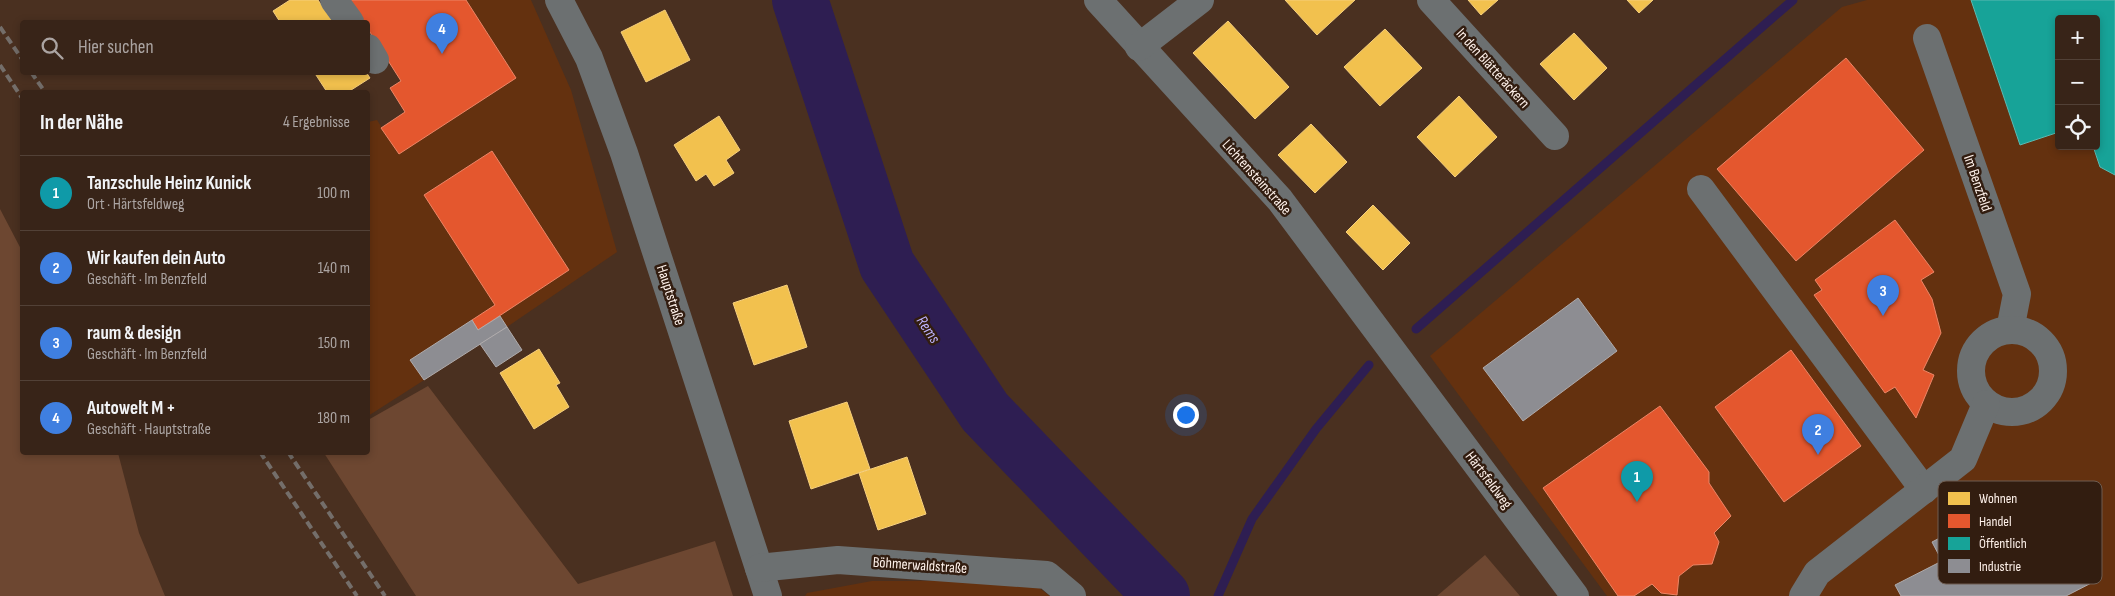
<!DOCTYPE html>
<html lang="de">
<head>
<meta charset="utf-8">
<style>
  body { margin:0; font-family:"Sofia Sans Condensed",sans-serif; background:#433025; color:#f1f3f6 }
  .controls { position:absolute; right:15px; top:15px; display:grid; overflow:hidden; border-radius:5px; box-shadow:0 2px 8px #0003 }
  .controls button { width:45px; height:45px; display:grid; place-items:center; padding:0; border:0; border-bottom:1px solid #524137; background:#382418; color:#f1f3f6; font:25px sans-serif }
  .you { position:absolute; left:1185px; top:414px; width:18px; height:18px; margin:-12px; border:4px solid #fff; border-radius:50%; background:#1a73e8; box-shadow:0 0 0 8px #1a73e833 }
  .badge { display:grid; place-items:center; width:32px; height:32px; border-radius:50%; background:#bfada3; color:#fff; font-size:16px; font-weight:700 }
  .pin { position:absolute; translate:-50% -41px; filter:drop-shadow(0 1px 2px #0008) }
  .pin::after { content:''; position:absolute; top:26px; width:18px; height:15px; background:inherit; clip-path:polygon(0 0,100% 0,50% 100%) }
  .list { margin:0; padding:0; list-style:none }
  h2 { display:flex; justify-content:space-between; align-items:center; height:65px; margin:0; padding:0 20px; font-size:21px }
  h2 small { font-size:16px; font-weight:400; color:#aba4a2 }
  .list li { display:grid; grid-template-columns:32px 1fr auto; gap:15px; align-items:center; box-sizing:border-box; height:75px; padding:0 20px; border-top:1px solid #524137 }
  .list b { display:block; font-size:19px; white-space:nowrap }
  .list p { margin:0; font-size:16px; white-space:nowrap; color:#aba4a2 }
  .list em { font-size:16px; font-style:normal; color:#aba4a2 }
  .icon { flex:none; width:28px; height:28px; fill:none; stroke:currentColor; stroke-width:2; stroke-linecap:round; stroke-linejoin:round }
  .map { position:relative; flex:none; width:2115px; height:596px; overflow:hidden }
  .search { position:absolute; background:#382418; box-shadow:0 2px 8px #0003; left:20px; top:20px; width:350px; height:55px; display:flex; align-items:center; gap:12px; box-sizing:border-box; padding:0 18px; border-radius:5px; color:#aba4a2; font-size:19px }
  .panel { position:absolute; background:#382418; box-shadow:0 2px 8px #0003; left:20px; top:90px; width:350px; height:365px; border-radius:5px }
  .map>svg:first-child { display:block }
</style>
</head>
<body>
<div class="map">
<svg width="2115" height="596" viewBox="0 0 2115 596">
  <rect width="100%" height="100%" fill="#4a3020"/>
  <g fill="#64310f" fill-rule="evenodd">
    <path d="M 349,0 L 531,0 L 571,90 L 617,252 L 507,327 L 368,416 L 368,122 L 377,120 L 382,128 L 405,112 L 390,88 L 401,81 L 368,29 L 368,22 L 363,22 Z"/>
    <path d="M 1867,0 L 2115,0 L 2115,596 L 1607,596 L 1430,356 L 1842,7 ZM 2059,19 L 2096,19 L 2096,146 L 2059,146 Z"/>
    <path d="M 872,581 L 979,581 L 1039,588 L 1050,596 L 805,596 L 807,593 Z"/>
  </g>
  <g fill="#6d4731">
    <path d="M 0,209 L 22,251 L 22,452 L 118,453 L 139,533 L 165,596 L 0,596 Z"/>
    <path d="M 428,386 L 578,584 L 715,541 L 733,596 L 416,596 L 324,453 L 368,452 L 368,420 Z"/>
    <path d="M 1485,555 L 1520,596 L 1437,596 Z"/>
  </g>
  <g fill="#f2c14e" stroke="#f6cf7d">
    <path d="M 290,0 L 318,0 L 333,22 L 280,22 L 273,11 Z"/>
    <path d="M 1285,0 L 1355,0 L 1317,35 Z"/>
    <path d="M 1468,0 L 1498,0 L 1481,15 Z"/>
    <path d="M 1627,0 L 1653,0 L 1639,13 Z"/>
    <path d="M 665,10 L 690,60 L 646,82 L 621,32 Z"/>
    <path d="M 1228,21 L 1289,87 L 1255,119 L 1193,53 Z"/>
    <path d="M 1385,29 L 1422,68 L 1380,106 L 1344,67 Z"/>
    <path d="M 1574,33 L 1607,68 L 1574,100 L 1540,64 Z"/>
    <path d="M 314,72 L 366,72 L 370,78 L 348,92 L 327,92 Z"/>
    <path d="M 1459,96 L 1497,137 L 1455,177 L 1417,137 Z"/>
    <path d="M 719,116 L 740,150 L 726,160 L 734,173 L 714,186 L 706,174 L 696,181 L 674,145 Z"/>
    <path d="M 1311,124 L 1347,162 L 1315,193 L 1278,155 Z"/>
    <path d="M 1373,205 L 1410,243 L 1383,270 L 1346,232 Z"/>
    <path d="M 787,285 L 807,347 L 754,365 L 733,303 Z"/>
    <path d="M 539,349 L 560,383 L 556,385 L 569,407 L 534,429 L 500,373 Z"/>
    <path d="M 847,402 L 870,469 L 811,489 L 789,421 Z"/>
    <path d="M 907,457 L 926,514 L 878,530 L 859,473 Z"/>
  </g>
  <g fill="#e4572e" stroke="#ec8566">
    <path d="M 349,0 L 466,0 L 516,78 L 399,154 L 381,128 L 405,112 L 390,88 L 401,81 L 368,29 L 368,22 L 363,22 Z"/>
    <path d="M 1846,58 L 1924,150 L 1796,261 L 1717,169 Z"/>
    <path d="M 492,151 L 569,270 L 478,330 L 472,320 L 495,305 L 424,195 Z"/>
    <path d="M 1895,220 L 1934,272 L 1921,280 L 1932,299 L 1941,333 L 1923,370 L 1934,375 L 1916,418 L 1895,387 L 1885,393 L 1814,295 L 1822,290 L 1815,280 Z"/>
    <path d="M 1791,350 L 1861,446 L 1784,502 L 1715,407 Z"/>
    <path d="M 1660,406 L 1709,472 L 1709,483 L 1731,516 L 1714,533 L 1719,542 L 1712,564 L 1693,565 L 1679,576 L 1677,595 L 1661,593 L 1652,584 L 1634,596 L 1618,596 L 1543,488 Z"/>
  </g>
  <path fill="#17a398" stroke="#5cbab1" d="M 1971,0 L 2115,0 L 2115,175 L 2100,167 L 2093,146 L 2096,146 L 2096,19 L 2059,19 L 2059,132 L 2020,145 Z"/>
  <g fill="#8d8d92" stroke="#afabac">
    <path d="M 1578,298 L 1617,351 L 1523,421 L 1483,368 Z"/>
    <path d="M 500,316 L 507,327 L 424,380 L 410,360 L 472,320 L 478,330 Z"/>
    <path d="M 507,327 L 522,350 L 496,367 L 480,344 Z"/>
    <path d="M 2062,501 L 2101,578 L 2066,596 L 1901,596 L 1895,585 L 1942,561 L 1932,542 L 1967,524 L 1977,544 Z"/>
  </g>
  <g fill="none" stroke-linecap="round" stroke-linejoin="round">
    <g stroke="#2e1e52" stroke-width="9">
      <path d="M 868,274 L 887,265"/>
      <path d="M 1416,329 L 1793,0"/>
      <path d="M 1218,596 L 1252,519 L 1316,429 L 1369,365"/>
    </g>
    <path stroke="#2e1e52" stroke-width="56" d="M 800,0 L 887,265 L 985,412 L 1162,596"/>
    <g stroke="#6c7071" stroke-width="28">
      <path d="M 334,0 L 350,22"/>
      <path d="M 559,0 L 589,58 L 624,153 L 768,596"/>
      <path d="M 1098,0 L 1280,200 L 1575,596"/>
      <path d="M 1431,0 L 1555,136"/>
      <path d="M 1927,38 L 2017,294 L 2010,330"/>
      <path d="M 1139,47 L 1200,0"/>
      <path d="M 368,48 L 375,60"/>
      <path d="M 1701,189 L 1924,490"/>
      <circle cx="2012" cy="371" r="41"/>
      <path d="M 759,568 L 838,560 L 1047,575 L 1072,596"/>
      <path d="M 1803,596 L 1817,573 L 1963,459 L 1986,404"/>
    </g>
    <g stroke="#746e6a" stroke-width="4" stroke-dasharray="8 4" stroke-linecap="butt">
      <path d="M 0,27 L 22,59"/>
      <path d="M 0,65 L 22,98"/>
      <path d="M 31,72 L 45,92"/>
      <path d="M 260,452 L 357,596"/>
      <path d="M 288,452 L 385,596"/>
    </g>
  </g>
  <g text-anchor="middle" stroke-width="5" stroke-linejoin="round" paint-order="stroke">
    <g font-size="15" fill="#fef1ea" stroke="#321d10">
      <text transform="translate(1493 68) rotate(48)" y="5">In den Blätteräckern</text>
      <text transform="translate(1257 177) rotate(48)" y="5">Lichtensteinstraße</text>
      <text transform="translate(1978 183) rotate(71)" y="5">Im Benzfeld</text>
      <text transform="translate(671 295) rotate(72)" y="5">Hauptstraße</text>
      <text transform="translate(1489 480) rotate(53)" y="5">Härtsfeldweg</text>
      <text transform="translate(920 565) rotate(4)" y="5">Böhmerwaldstraße</text>
    </g>
    <g font-size="16" font-style="italic" fill="#beb4ff" stroke="#321d10">
      <text transform="translate(929 329) rotate(56)" y="6">Rems</text>
    </g>
  </g>
  <rect x="1938" y="481" width="164" height="103" rx="8" fill="#321d10" stroke="#6f5d51" stroke-width="1"/>
  <rect x="1948" y="492" width="22" height="13" fill="#f2c14e"/>
  <rect x="1948" y="514" width="22" height="14" fill="#e4572e"/>
  <rect x="1948" y="537" width="22" height="13" fill="#17a398"/>
  <rect x="1948" y="559" width="22" height="14" fill="#8d8d92"/>
  <g font-size="14" fill="#fef1ea">
    <text x="1979" y="503">Wohnen</text>
    <text x="1979" y="526">Handel</text>
    <text x="1979" y="548">Öffentlich</text>
    <text x="1979" y="571">Industrie</text>
  </g>
</svg>
<div class="controls">
<button>+</button>
<button>−</button>
<button><svg class="icon" aria-label="locate" viewBox="0 0 24 24"><circle cx="12" cy="12" r="6"/><path d="M12 2v4M12 18v4M2 12h4M18 12h4"/></svg></button>
</div>
<div class="you"></div>
<div class="pin badge" style="left:1637px;top:502px;background:#0f9aa8">1</div>
<div class="pin badge" style="left:1818px;top:455px;background:#3f7fe0">2</div>
<div class="pin badge" style="left:1883px;top:316px;background:#3f7fe0">3</div>
<div class="pin badge" style="left:442px;top:54px;background:#3f7fe0">4</div>
<div class="search"><svg class="icon" aria-label="search" viewBox="0 0 24 24"><circle cx="10" cy="10" r="6"/><path d="M15 15l6 6"/></svg>Hier suchen</div>
<section class="panel">
<h2>In der Nähe<small>4 Ergebnisse</small></h2>
<ul class="list">
<li><span class="badge" style="background:#0f9aa8">1</span><div><b>Tanzschule Heinz Kunick</b><p>Ort · Härtsfeldweg</p></div><em>100 m</em></li>
<li><span class="badge" style="background:#3f7fe0">2</span><div><b>Wir kaufen dein Auto</b><p>Geschäft · Im Benzfeld</p></div><em>140 m</em></li>
<li><span class="badge" style="background:#3f7fe0">3</span><div><b>raum &amp; design</b><p>Geschäft · Im Benzfeld</p></div><em>150 m</em></li>
<li><span class="badge" style="background:#3f7fe0">4</span><div><b>Autowelt M +</b><p>Geschäft · Hauptstraße</p></div><em>180 m</em></li>
</ul>
</section>
</div>
</body>
</html>
